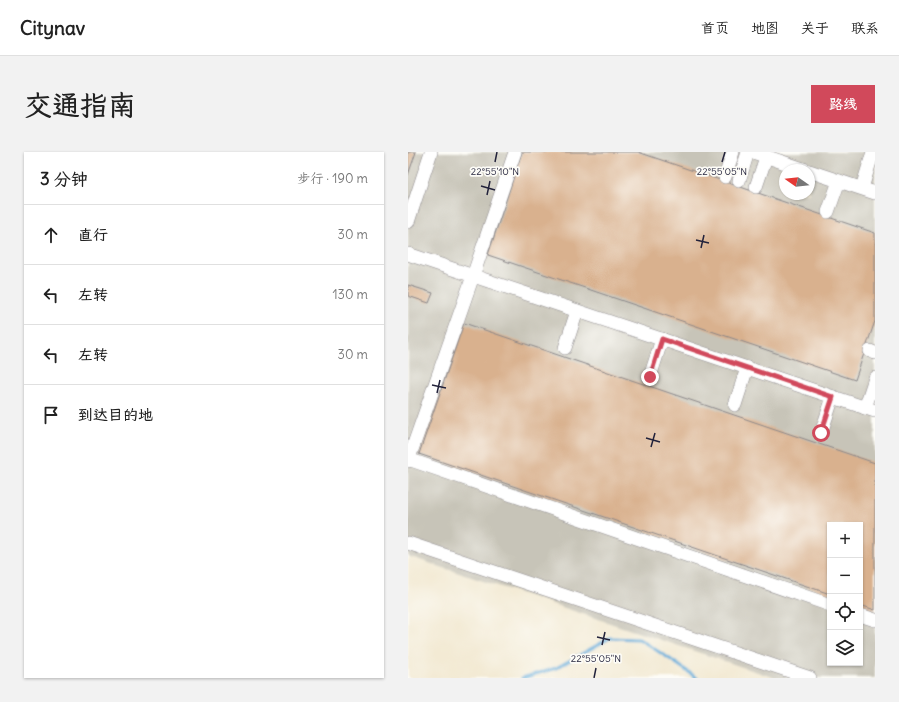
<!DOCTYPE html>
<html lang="zh">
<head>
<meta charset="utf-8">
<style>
  body { margin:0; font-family:Delius,"LXGW WenKai TC",sans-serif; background:#f2f2f2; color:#222 }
  .controls { position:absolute; right:12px; bottom:12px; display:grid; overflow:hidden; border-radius:0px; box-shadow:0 1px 3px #0004 }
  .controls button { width:36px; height:36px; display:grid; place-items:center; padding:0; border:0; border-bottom:1px solid #e0e0e0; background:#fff; color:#222; font:20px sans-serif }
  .compass { position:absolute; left:371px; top:12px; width:36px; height:36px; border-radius:50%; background:#fff; box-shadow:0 1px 3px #0004; rotate:284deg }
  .stop { position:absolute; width:12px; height:12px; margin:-9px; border:3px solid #d1495b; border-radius:50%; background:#fff }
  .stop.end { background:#d1495b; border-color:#fff; box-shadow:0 1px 4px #0008 }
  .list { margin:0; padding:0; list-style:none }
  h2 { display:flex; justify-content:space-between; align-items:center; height:52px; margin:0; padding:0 16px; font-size:17px }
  h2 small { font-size:13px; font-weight:400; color:#767676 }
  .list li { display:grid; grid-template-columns:26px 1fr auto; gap:12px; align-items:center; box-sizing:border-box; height:60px; padding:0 16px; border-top:1px solid #e0e0e0 }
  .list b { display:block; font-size:15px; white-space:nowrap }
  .list em { font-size:13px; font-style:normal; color:#767676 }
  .icon { flex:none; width:22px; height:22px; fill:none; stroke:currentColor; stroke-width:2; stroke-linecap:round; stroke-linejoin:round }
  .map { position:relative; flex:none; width:467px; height:526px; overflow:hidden; border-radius:0px }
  header { display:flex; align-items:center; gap:24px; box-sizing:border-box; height:56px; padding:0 20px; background:#fff; border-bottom:1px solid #e0e0e0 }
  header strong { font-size:19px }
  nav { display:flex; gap:22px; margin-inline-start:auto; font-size:14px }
  .intro { display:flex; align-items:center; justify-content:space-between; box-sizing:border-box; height:96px; padding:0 24px }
  h1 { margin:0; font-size:28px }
  .button { padding:10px 18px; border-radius:0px; background:#d1495b; color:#fff; font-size:14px; font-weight:700 }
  main { display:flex; gap:24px; padding:0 24px }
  aside { flex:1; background:#fff; border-radius:0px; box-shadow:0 1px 3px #0004 }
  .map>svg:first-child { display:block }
</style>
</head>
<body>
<header>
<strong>Citynav</strong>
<nav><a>首页</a><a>地图</a><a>关于</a><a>联系</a></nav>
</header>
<div class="intro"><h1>交通指南</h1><a class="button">路线</a></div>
<main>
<aside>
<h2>3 分钟<small>步行 · 190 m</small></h2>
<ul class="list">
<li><svg class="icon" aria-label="ahead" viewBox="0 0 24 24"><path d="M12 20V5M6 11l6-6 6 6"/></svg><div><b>直行</b></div><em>30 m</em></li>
<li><svg class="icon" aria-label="left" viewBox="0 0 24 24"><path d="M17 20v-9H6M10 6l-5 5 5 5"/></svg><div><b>左转</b></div><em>130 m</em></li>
<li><svg class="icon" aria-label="left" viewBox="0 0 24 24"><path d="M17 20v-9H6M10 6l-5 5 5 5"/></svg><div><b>左转</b></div><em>30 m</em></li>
<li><svg class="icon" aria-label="arrive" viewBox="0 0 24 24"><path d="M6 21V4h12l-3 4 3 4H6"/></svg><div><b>到达目的地</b></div></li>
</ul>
</aside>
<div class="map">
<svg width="467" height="526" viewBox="0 0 467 526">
  <rect width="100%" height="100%" fill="#fdfcf7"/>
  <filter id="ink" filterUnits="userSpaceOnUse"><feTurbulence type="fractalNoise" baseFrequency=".025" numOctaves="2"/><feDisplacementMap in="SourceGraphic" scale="8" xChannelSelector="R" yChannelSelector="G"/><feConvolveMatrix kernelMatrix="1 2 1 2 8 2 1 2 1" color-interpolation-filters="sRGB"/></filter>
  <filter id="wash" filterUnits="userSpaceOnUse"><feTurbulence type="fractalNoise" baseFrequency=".012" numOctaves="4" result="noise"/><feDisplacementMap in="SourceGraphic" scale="16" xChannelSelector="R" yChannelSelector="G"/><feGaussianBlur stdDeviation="0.9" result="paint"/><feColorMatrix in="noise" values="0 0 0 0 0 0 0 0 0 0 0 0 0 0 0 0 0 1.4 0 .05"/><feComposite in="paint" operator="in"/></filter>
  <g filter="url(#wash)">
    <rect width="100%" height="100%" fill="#f3ead4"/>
    <path fill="#c7c4b8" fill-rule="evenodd" d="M 0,0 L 467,0 L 467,526 L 368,526 L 0,404 ZM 377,18 L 401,18 L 401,42 L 377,42 ZM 422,373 L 452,373 L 452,511 L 422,511 Z"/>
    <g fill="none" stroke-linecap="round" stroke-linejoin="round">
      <path stroke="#61aad9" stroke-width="3" d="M 114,526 L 148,516 L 202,486 L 231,487 L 259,505 L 289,526"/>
    </g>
    <g id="blocks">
      <g fill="#d9b18e">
        <path d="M 0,0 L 8,0 L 0,23 Z"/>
        <path d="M 114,0 L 230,0 L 467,81 L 467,169 L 447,228 L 80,103 Z"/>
        <path d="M 0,133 L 25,141 L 21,151 L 0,144 Z"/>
        <path d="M 56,171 L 467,311 L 467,458 L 452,453 L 452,373 L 422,373 L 422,442 L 11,302 Z"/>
      </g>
    </g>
  </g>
  <g filter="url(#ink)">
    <use href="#blocks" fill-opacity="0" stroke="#8a8688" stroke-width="1"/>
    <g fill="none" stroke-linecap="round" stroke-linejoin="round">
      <defs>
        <g id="minor">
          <path d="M 345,0 L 398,18"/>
          <path d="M 401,19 L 467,41"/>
          <path d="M 317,25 L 325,0"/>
          <path d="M 331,29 L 340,0"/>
          <path d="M 348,35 L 358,5"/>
          <path d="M 454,36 L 465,0"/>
          <path d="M 420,60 L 431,29"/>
          <path d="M 0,70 L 23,0"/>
          <path d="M 0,102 L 467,259"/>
          <path d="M 157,196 L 169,159"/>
          <path d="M 462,199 L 467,201"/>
          <path d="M 242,225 L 254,187"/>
          <path d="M 327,253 L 339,216"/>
          <path d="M 457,256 L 467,226"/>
          <path d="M 413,281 L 425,245"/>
          <path d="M 0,307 L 422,453"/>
          <path d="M 0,309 L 65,124 L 107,0"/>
          <path d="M 0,391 L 402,526"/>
          <path d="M 452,463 L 467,468"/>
        </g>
      </defs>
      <use href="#minor" stroke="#8a8688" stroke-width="14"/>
      <use href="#minor" stroke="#fff" stroke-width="13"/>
    </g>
  </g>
  <g fill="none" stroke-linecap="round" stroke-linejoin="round" filter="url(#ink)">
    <path stroke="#d1495b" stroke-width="5" d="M 242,225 L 254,187 L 425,245 L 413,281"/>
  </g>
  <path fill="none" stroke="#22223b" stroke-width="1.5" d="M 87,10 L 89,0M 314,10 L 317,0M 73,34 L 87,38M 79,43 L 82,29M 288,88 L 301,91M 293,96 L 296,83M 24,233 L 38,236M 29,241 L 32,228M 238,286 L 252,290M 243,295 L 247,281M 189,485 L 202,488M 194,493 L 197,480M 186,526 L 188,516"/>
  <g font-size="10" text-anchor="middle" fill="#22223b" stroke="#fdfcf7" stroke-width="3.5" stroke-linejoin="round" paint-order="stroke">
    <text x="87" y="23">22°55'10"N</text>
    <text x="314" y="23">22°55'05"N</text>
    <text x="188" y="510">22°55'05"N</text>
  </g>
</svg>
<div class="controls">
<button>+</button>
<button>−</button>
<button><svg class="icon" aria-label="locate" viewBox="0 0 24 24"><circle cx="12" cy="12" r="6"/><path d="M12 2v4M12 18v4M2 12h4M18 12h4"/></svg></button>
<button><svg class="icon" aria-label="layers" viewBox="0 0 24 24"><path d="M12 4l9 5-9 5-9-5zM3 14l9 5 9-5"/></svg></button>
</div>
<svg class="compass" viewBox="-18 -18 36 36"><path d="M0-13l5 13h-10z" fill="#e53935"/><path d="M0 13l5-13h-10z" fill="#767676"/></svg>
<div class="stop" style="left:413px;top:281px"></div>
<div class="stop end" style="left:242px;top:225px"></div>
</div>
</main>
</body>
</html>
